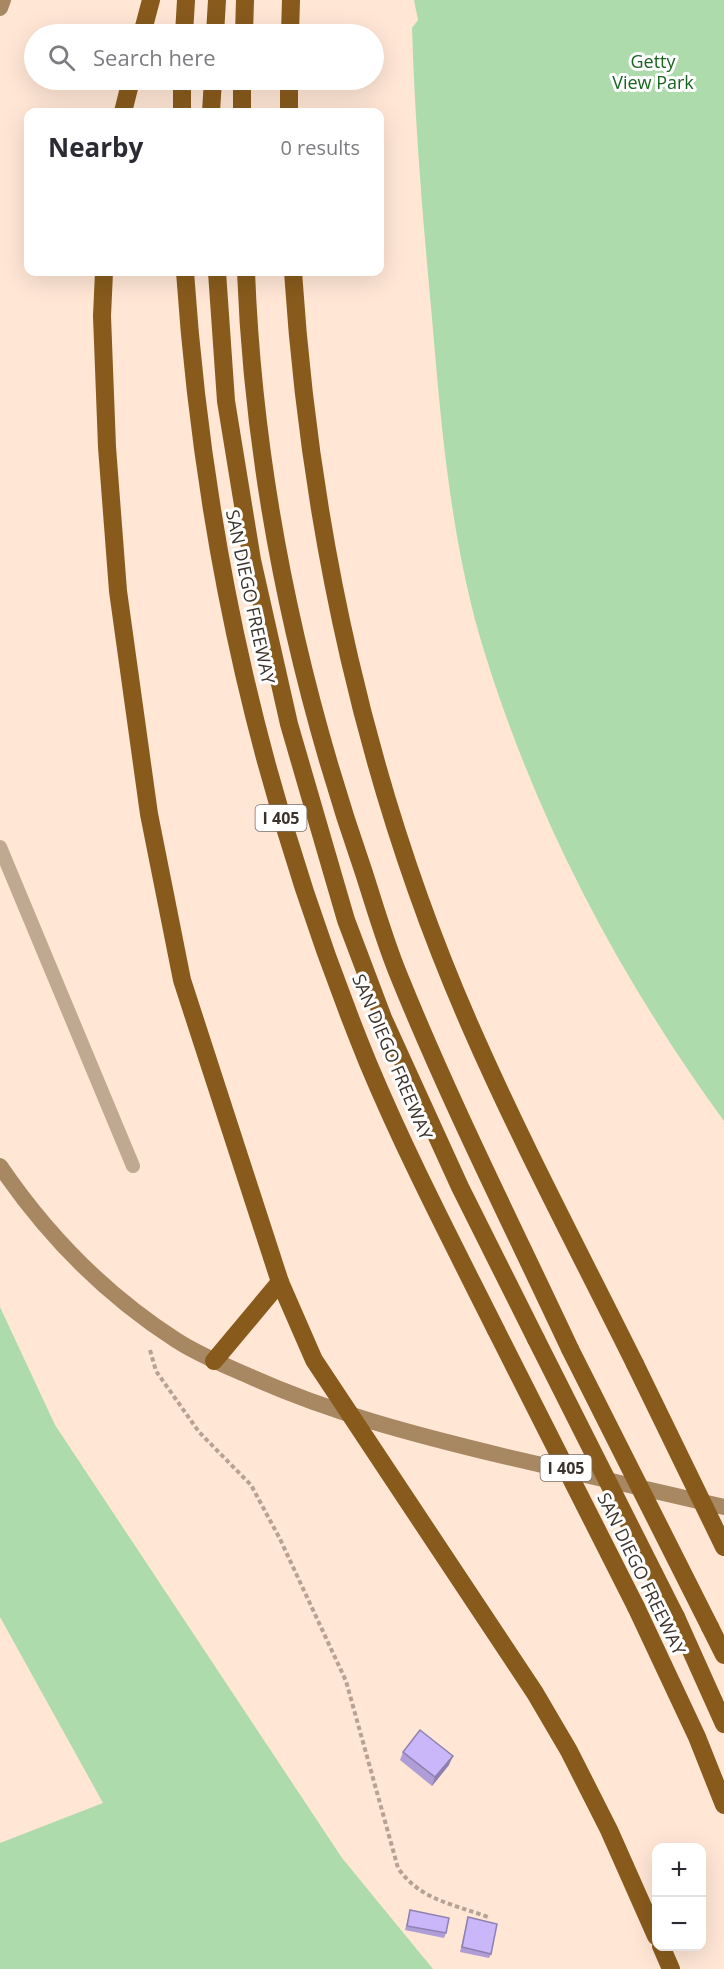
<!DOCTYPE html>
<html lang="en">
<head>
<meta charset="utf-8">
<style>
  body { margin:0; font-family:"Open Sans",sans-serif; background:#f7f7f7; color:#2b2b33 }
  .controls { position:absolute; right:18px; bottom:18px; display:grid; overflow:hidden; border-radius:12px; box-shadow:0 6px 24px #0002 }
  .controls button { width:54px; height:54px; display:grid; place-items:center; padding:0; border:0; border-bottom:2px solid #e1e1e2; background:#fff; color:#2b2b33; font:30px sans-serif }
  .list { margin:0; padding:0; list-style:none }
  h2 { display:flex; justify-content:space-between; align-items:center; height:78px; margin:0; padding:0 24px; font-size:26px }
  h2 small { font-size:20px; font-weight:400; color:#7c7c81 }
  .icon { flex:none; width:33px; height:33px; fill:none; stroke:currentColor; stroke-width:2; stroke-linecap:round; stroke-linejoin:round }
  .map { position:relative; flex:none; width:724px; height:1969px; overflow:hidden }
  .search { position:absolute; background:#fff; box-shadow:0 6px 24px #0002; left:24px; top:24px; width:360px; height:66px; display:flex; align-items:center; gap:15px; box-sizing:border-box; padding:0 21px; border-radius:33px; color:#7c7c81; font-size:22px }
  .panel { position:absolute; background:#fff; box-shadow:0 6px 24px #0002; left:24px; top:108px; width:360px; height:168px; border-radius:12px }
  .map>svg:first-child { display:block }
</style>
</head>
<body>
<div class="map">
<svg width="724" height="1969" viewBox="0 0 724 1969">
  <rect width="100%" height="100%" fill="#ffe6d5"/>
  <g fill="#addbac">
    <path d="M 414,0 L 724,0 L 724,1121 C 616,973 531,810 479,634 C 450,531 441,424 432,318 C 423,221 415,125 412,28 L 418,20 Z"/>
    <path d="M 0,1307 L 55,1425 L 342,1858 L 433,1969 L 0,1969 L 0,1843 L 103,1803 L 0,1617 Z"/>
  </g>
  <g fill="none" stroke-linecap="round" stroke-linejoin="round">
    <path stroke="#b6a396" stroke-width="4" stroke-dasharray="4.5 3" stroke-linecap="butt" d="M 150,1350 L 156,1371 L 199,1432 L 251,1485 L 280,1539 L 346,1681 L 398,1868 C 420,1900 453,1904 488,1917"/>
    <path stroke="#bfa990" stroke-width="14" d="M 0,847 L 133,1166"/>
    <g stroke="#a88862" stroke-width="16">
      <path d="M 0,8 L 3,0"/>
      <path d="M 0,1166 C 47,1235 106,1295 176,1340 C 199,1355 224,1365 249,1376 C 331,1413 416,1435 503,1456 C 577,1473 650,1490 724,1507"/>
    </g>
    <g stroke="#885b1d" stroke-width="18">
      <path d="M 142,34 L 151,0"/>
      <path d="M 184,34 L 186,0"/>
      <path d="M 215,34 L 217,0"/>
      <path d="M 244,34 L 245,0"/>
      <path d="M 290,34 L 291,0"/>
      <path d="M 242,80 L 242,112"/>
      <path d="M 289,80 L 289,112"/>
      <path d="M 123,112 L 131,80"/>
      <path d="M 182,112 L 182,80"/>
      <path d="M 211,112 L 213,80"/>
      <path d="M 104,272 L 102,316 L 107,447 L 118,591 L 149,814 L 182,980 L 280,1282 L 314,1360 L 535,1693 L 569,1751 L 609,1830 L 656,1936"/>
      <path d="M 185,272 C 204,549 263,805 368,1063 C 406,1154 452,1242 496,1330"/>
      <path d="M 217,272 L 226,401 L 252,560 L 289,724 L 346,920 L 383,1018 L 460,1187 L 536,1339"/>
      <path d="M 246,272 C 254,476 297,680 364,873 C 375,907 385,942 399,976 C 450,1102 512,1225 570,1349"/>
      <path d="M 293,272 C 310,531 367,792 472,1030 C 522,1144 580,1253 635,1364"/>
      <path d="M 214,1361 L 280,1282"/>
      <path d="M 636,1607 L 697,1737 L 724,1805"/>
      <path d="M 676,1617 L 724,1724"/>
      <path d="M 710,1627 L 724,1655"/>
      <path d="M 661,1946 L 671,1969"/>
    </g>
    <g stroke="#885b1d" stroke-width="18">
      <path d="M 496,1330 L 636,1607"/>
      <path d="M 536,1339 L 676,1617"/>
      <path d="M 570,1349 L 710,1627"/>
      <path d="M 635,1364 L 724,1547"/>
    </g>
  </g>
  <g fill="#ae9dd7">
    <path d="M 403,1752 L 449,1765 L 432,1786 L 400,1760 Z"/>
    <path d="M 410,1910 L 446,1933 L 444,1938 L 405,1930 Z"/>
    <path d="M 468,1917 L 491,1954 L 489,1958 L 460,1952 Z"/>
  </g>
  <path fill="#8d80af" d="M 453,1756 L 449,1765 L 432,1786 L 435,1777 Z"/>
  <g fill="#cab7fa" stroke="#8d80af" stroke-width="1.5">
    <path d="M 420,1730 L 453,1756 L 435,1777 L 403,1752 Z"/>
    <path d="M 410,1910 L 449,1918 L 446,1933 L 407,1926 Z"/>
    <path d="M 468,1917 L 497,1924 L 491,1954 L 462,1947 Z"/>
  </g>
  <g text-anchor="middle" stroke-width="6" stroke-linejoin="round" paint-order="stroke">
    <g fill="#fff" stroke="#76706b" stroke-width="1.5">
      <rect x="255.5" y="805" width="51" height="26" rx="4.5"/>
      <rect x="540.5" y="1455" width="51" height="26" rx="4.5"/>
    </g>
    <g font-size="16" font-weight="bold" fill="#3b322b">
      <text x="281" y="824">I 405</text>
      <text x="566" y="1474">I 405</text>
    </g>
    <g font-size="18" fill="#18631f" stroke="#fff">
      <text x="653" y="68">Getty<tspan x="653" dy="21">View Park</tspan></text>
    </g>
    <g font-size="18" fill="#3b322b" stroke="#fff">
      <text transform="translate(250 597) rotate(78)" y="6">SAN DIEGO FREEWAY</text>
      <text transform="translate(392 1057) rotate(67)" y="6">SAN DIEGO FREEWAY</text>
      <text transform="translate(641 1574) rotate(64)" y="6">SAN DIEGO FREEWAY</text>
    </g>
  </g>
</svg>
<div class="controls">
<button>+</button>
<button>−</button>
</div>
<div class="search"><svg class="icon" aria-label="search" viewBox="0 0 24 24"><circle cx="10" cy="10" r="6"/><path d="M15 15l6 6"/></svg>Search here</div>
<section class="panel">
<h2>Nearby<small>0 results</small></h2>
<ul class="list">
</ul>
</section>
</div>
</body>
</html>
